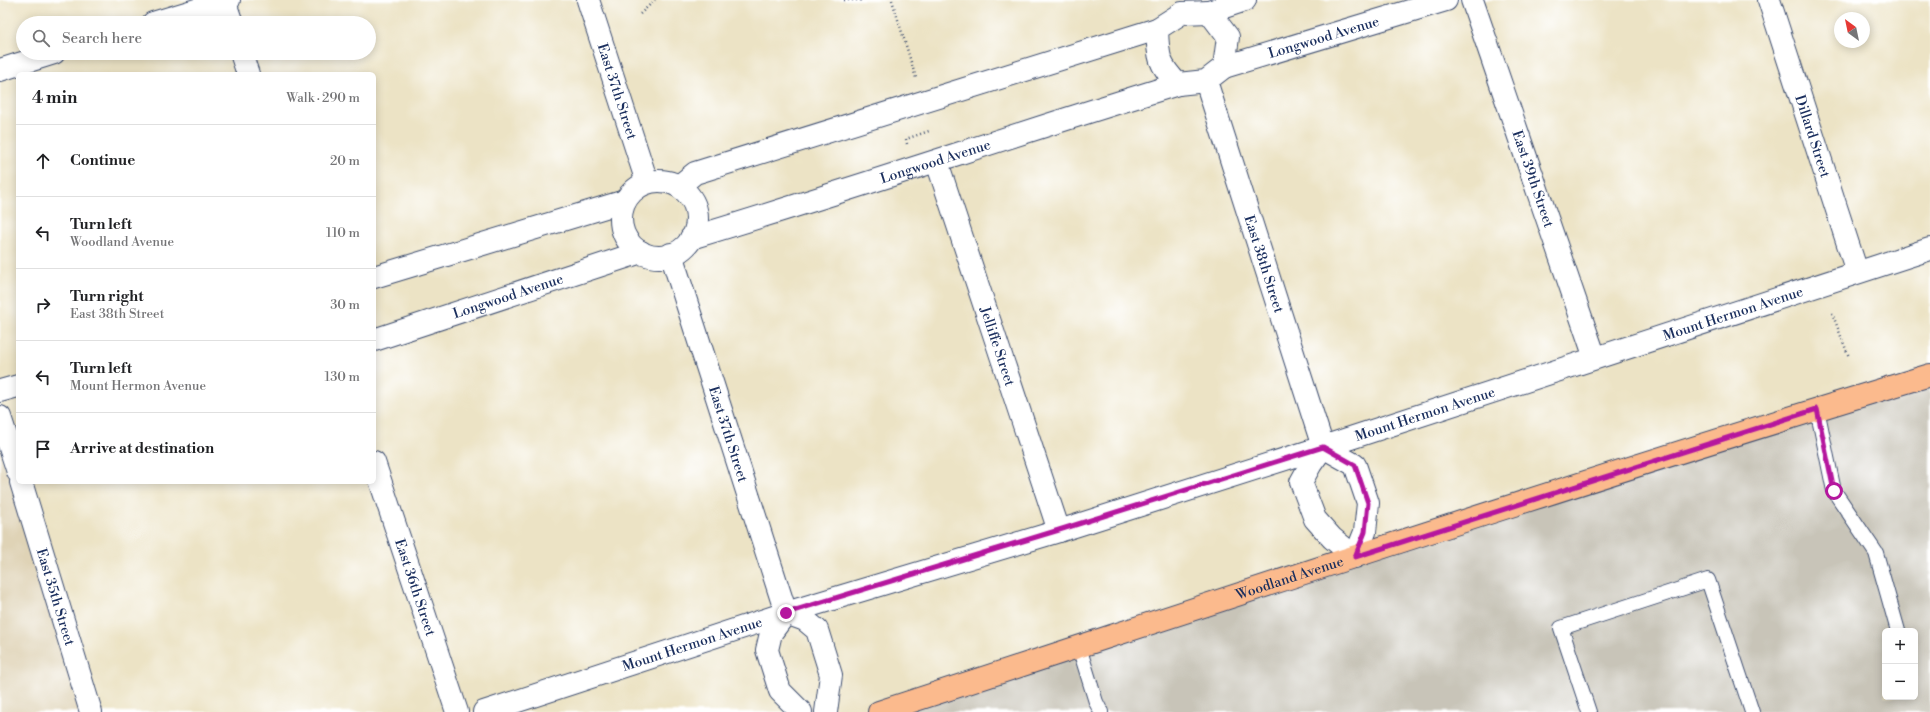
<!DOCTYPE html>
<html lang="en">
<head>
<meta charset="utf-8">
<style>
  body { margin:0; font-family:"Libre Bodoni",serif; background:#f6f6f6; color:#202124 }
  .controls { position:absolute; right:12px; bottom:12px; display:grid; overflow:hidden; border-radius:6px; box-shadow:0 2px 10px #0003 }
  .controls button { width:36px; height:36px; display:grid; place-items:center; padding:0; border:0; border-bottom:1px solid #e0e0e0; background:#fff; color:#202124; font:20px sans-serif }
  .compass { position:absolute; left:1834px; top:12px; width:36px; height:36px; border-radius:50%; background:#fff; box-shadow:0 2px 10px #0003; rotate:327deg }
  .stop { position:absolute; width:12px; height:12px; margin:-9px; border:3px solid #b5179e; border-radius:50%; background:#fff }
  .stop.end { background:#b5179e; border-color:#fff; box-shadow:0 1px 4px #0008 }
  .list { margin:0; padding:0; list-style:none }
  h2 { display:flex; justify-content:space-between; align-items:center; height:52px; margin:0; padding:0 16px; font-size:17px }
  h2 small { font-size:13px; font-weight:400; color:#757577 }
  .list li { display:grid; grid-template-columns:26px 1fr auto; gap:12px; align-items:center; box-sizing:border-box; height:72px; padding:0 16px; border-top:1px solid #e0e0e0 }
  .list b { display:block; font-size:15px; white-space:nowrap }
  .list p { margin:0; font-size:13px; white-space:nowrap; color:#757577 }
  .list em { font-size:13px; font-style:normal; color:#757577 }
  .icon { flex:none; width:22px; height:22px; fill:none; stroke:currentColor; stroke-width:2; stroke-linecap:round; stroke-linejoin:round }
  .map { position:relative; flex:none; width:1930px; height:712px; overflow:hidden }
  .search { position:absolute; background:#fff; box-shadow:0 2px 10px #0003; left:16px; top:16px; width:360px; height:44px; display:flex; align-items:center; gap:10px; box-sizing:border-box; padding:0 14px; border-radius:22px; color:#757577; font-size:15px }
  .panel { position:absolute; background:#fff; box-shadow:0 2px 10px #0003; left:16px; top:72px; width:360px; height:412px; border-radius:6px }
  .map>svg:first-child { display:block }
</style>
</head>
<body>
<div class="map">
<svg width="1930" height="712" viewBox="0 0 1930 712">
  <rect width="100%" height="100%" fill="#fff"/>
  <filter id="ink" filterUnits="userSpaceOnUse"><feTurbulence type="fractalNoise" baseFrequency=".025" numOctaves="2"/><feDisplacementMap in="SourceGraphic" scale="8" xChannelSelector="R" yChannelSelector="G"/><feConvolveMatrix kernelMatrix="1 2 1 2 8 2 1 2 1" color-interpolation-filters="sRGB"/></filter>
  <filter id="wash" filterUnits="userSpaceOnUse"><feTurbulence type="fractalNoise" baseFrequency=".012" numOctaves="4" result="noise"/><feDisplacementMap in="SourceGraphic" scale="16" xChannelSelector="R" yChannelSelector="G"/><feGaussianBlur stdDeviation="0.9" result="paint"/><feColorMatrix in="noise" values="0 0 0 0 0 0 0 0 0 0 0 0 0 0 0 0 0 1.4 0 .05"/><feComposite in="paint" operator="in"/></filter>
  <g filter="url(#wash)">
    <rect width="100%" height="100%" fill="#ece3c5"/>
    <path fill="#dfd3b6" d="M 0,417 L 91,712 L 0,712 Z"/>
    <path fill="#c8c4b8" fill-rule="evenodd" d="M 1930,375 L 1930,712 L 879,712 ZM 1885,631 L 1915,631 L 1915,697 L 1885,697 Z"/>
  </g>
  <g filter="url(#ink)">
    <g fill="none" stroke-linecap="round" stroke-linejoin="round">
      <defs>
        <g id="service">
          <path d="M 1817,409 L 1834,491 L 1876,553 L 1898,631"/>
          <path d="M 1079,647 L 1096,702 L 1101,712"/>
          <path d="M 1589,712 L 1561,628 L 1708,580 L 1752,712"/>
        </g>
        <g id="minor">
          <path d="M 224,0 L 232,23"/>
          <path id="s1" d="M 588,0 L 647,182"/>
          <path id="s2" d="M 1472,0 L 1595,358"/>
          <path id="s3" d="M 1769,0 L 1857,272"/>
          <path d="M 1209,12 L 1228,37 L 1224,67 L 1206,81 L 1178,84 C 1158,64 1158,56 1157,29 L 1182,13 Z"/>
          <path d="M 1209,12 L 1245,0"/>
          <path d="M 153,23 L 229,0"/>
          <path d="M 241,53 L 248,74"/>
          <path id="s4" d="M 1224,67 L 1446,0"/>
          <path d="M 0,70 L 54,53"/>
          <path id="s5" d="M 1206,81 L 1323,447 L 1355,465 L 1368,503 L 1365,532 L 1355,557 L 1332,538 L 1315,519 L 1301,482 L 1311,464 L 1323,447"/>
          <path id="s6" d="M 937,162 L 1059,531"/>
          <circle cx="659" cy="219" r="38"/>
          <path d="M 679,186 L 695,173 L 1157,29"/>
          <path id="s7" d="M 691,238 C 854,189 1015,134 1178,84"/>
          <path id="s8" d="M 671,254 L 786,613"/>
          <path d="M 374,277 L 625,201"/>
          <path id="s9" d="M 374,340 L 641,252"/>
          <path d="M 0,391 L 18,386"/>
          <path d="M 0,417 L 18,472"/>
          <path id="s10" d="M 374,462 L 457,712"/>
          <path id="s11" d="M 21,482 L 91,712"/>
          <path d="M 786,613 L 805,620 L 817,630 L 831,675 L 826,712"/>
          <path d="M 786,613 L 771,633 L 767,650 L 780,691 L 801,712"/>
          <path id="s12" d="M 484,712 L 786,613 L 1059,531 L 1323,447 L 1930,249"/>
        </g>
        <g id="primary">
          <path id="s13" d="M 879,712 C 1229,598 1578,481 1930,375"/>
        </g>
      </defs>
      <use href="#service" stroke="#3a4a6d" stroke-width="16"/>
      <use href="#minor" stroke="#3a4a6d" stroke-width="24"/>
      <use href="#primary" stroke="#3a4a6d" stroke-width="24"/>
      <g stroke="#3a4a6d" stroke-width="2.5" stroke-dasharray="1 3" stroke-linecap="butt">
        <path d="M 844,0 L 863,0"/>
        <path d="M 892,0 L 916,78"/>
        <path d="M 640,14 L 655,0"/>
        <path d="M 907,144 L 906,139 L 929,131"/>
        <path d="M 1832,313 L 1849,357"/>
      </g>
      <use href="#service" stroke="#fff" stroke-width="14"/>
      <use href="#minor" stroke="#fff" stroke-width="22"/>
      <use href="#primary" stroke="#fbba8d" stroke-width="22"/>
    </g>
  </g>
  <g fill="none" stroke-linecap="round" stroke-linejoin="round" filter="url(#ink)">
    <path stroke="#b5179e" stroke-width="5" d="M 786,613 L 1059,530 L 1323,447 L 1355,465 L 1368,503 L 1365,532 L 1355,557 L 1817,409 L 1834,491"/>
  </g>
  <g text-anchor="middle" stroke-width="4" stroke-linejoin="round" paint-order="stroke">
    <g font-size="14" fill="#1b2f5e" stroke="#fff">
      <text dy="5" stroke="none"><textPath href="#s4" startOffset="104">Longwood Avenue</textPath></text>
      <text dy="5" stroke="none"><textPath href="#s1" startOffset="96">East 37th Street</textPath></text>
      <text dy="5" stroke="none"><textPath href="#s3" startOffset="143">Dillard Street</textPath></text>
      <text dy="5" stroke="none"><textPath href="#s7" startOffset="256">Longwood Avenue</textPath></text>
      <text dy="5" stroke="none"><textPath href="#s2" startOffset="189">East 39th Street</textPath></text>
      <text dy="5" stroke="none"><textPath href="#s5" startOffset="192">East 38th Street</textPath></text>
      <text dy="5" stroke="none"><textPath href="#s9" startOffset="141">Longwood Avenue</textPath></text>
      <text dy="5" stroke="none"><textPath href="#s12" startOffset="1311">Mount Hermon Avenue</textPath></text>
      <text dy="5" stroke="none"><textPath href="#s6" startOffset="194">Jelliffe Street</textPath></text>
      <text dy="5" stroke="none"><textPath href="#s12" startOffset="987">Mount Hermon Avenue</textPath></text>
      <text dy="5" stroke="none"><textPath href="#s8" startOffset="189">East 37th Street</textPath></text>
      <text dy="5" stroke="none"><textPath href="#s13" startOffset="432">Woodland Avenue</textPath></text>
      <text dy="5" stroke="none"><textPath href="#s10" startOffset="132">East 36th Street</textPath></text>
      <text dy="5" stroke="none"><textPath href="#s11" startOffset="120">East 35th Street</textPath></text>
      <text dy="5" stroke="none"><textPath href="#s12" startOffset="219">Mount Hermon Avenue</textPath></text>
    </g>
  </g>
</svg>
<div class="controls">
<button>+</button>
<button>−</button>
</div>
<svg class="compass" viewBox="-18 -18 36 36"><path d="M0-13l5 13h-10z" fill="#e53935"/><path d="M0 13l5-13h-10z" fill="#757577"/></svg>
<div class="stop" style="left:1834px;top:491px"></div>
<div class="stop end" style="left:786px;top:613px"></div>
<div class="search"><svg class="icon" aria-label="search" viewBox="0 0 24 24"><circle cx="10" cy="10" r="6"/><path d="M15 15l6 6"/></svg>Search here</div>
<section class="panel">
<h2>4 min<small>Walk · 290 m</small></h2>
<ul class="list">
<li><svg class="icon" aria-label="ahead" viewBox="0 0 24 24"><path d="M12 20V5M6 11l6-6 6 6"/></svg><div><b>Continue</b></div><em>20 m</em></li>
<li><svg class="icon" aria-label="left" viewBox="0 0 24 24"><path d="M17 20v-9H6M10 6l-5 5 5 5"/></svg><div><b>Turn left</b><p>Woodland Avenue</p></div><em>110 m</em></li>
<li><svg class="icon" aria-label="right" viewBox="0 0 24 24"><path d="M7 20v-9h11M14 6l5 5-5 5"/></svg><div><b>Turn right</b><p>East 38th Street</p></div><em>30 m</em></li>
<li><svg class="icon" aria-label="left" viewBox="0 0 24 24"><path d="M17 20v-9H6M10 6l-5 5 5 5"/></svg><div><b>Turn left</b><p>Mount Hermon Avenue</p></div><em>130 m</em></li>
<li><svg class="icon" aria-label="arrive" viewBox="0 0 24 24"><path d="M6 21V4h12l-3 4 3 4H6"/></svg><div><b>Arrive at destination</b></div></li>
</ul>
</section>
</div>
</body>
</html>
